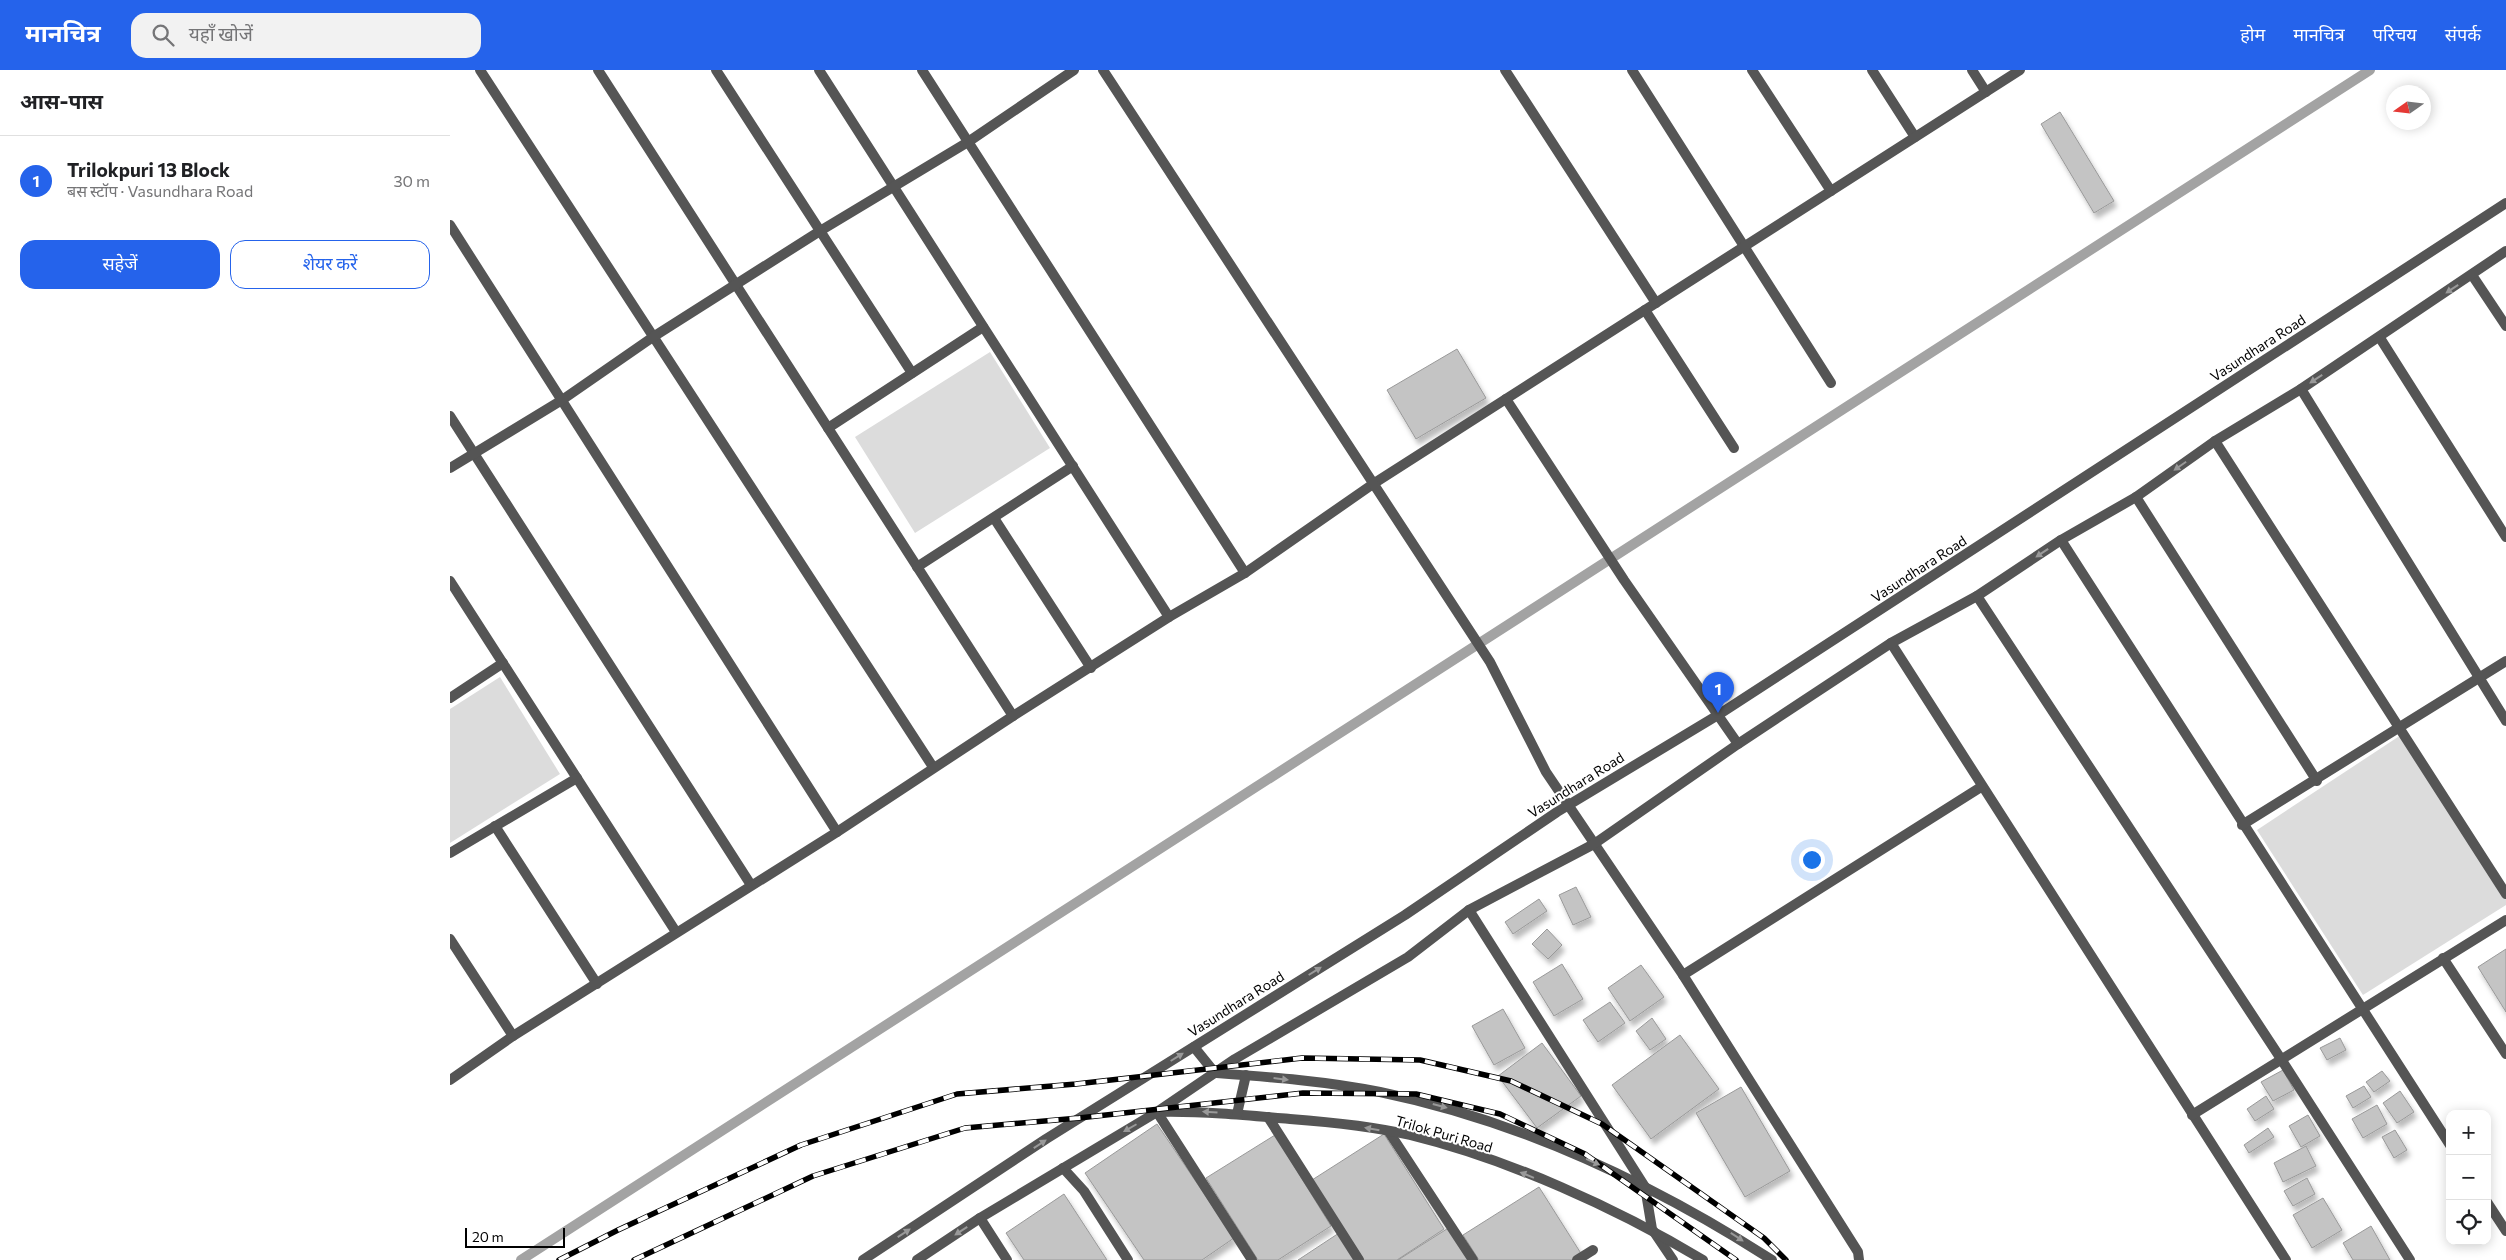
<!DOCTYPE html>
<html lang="hi">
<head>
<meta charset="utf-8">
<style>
  body { margin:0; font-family:Commissioner,"Noto Sans Devanagari",sans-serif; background:#f2f2f2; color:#202124 }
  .controls { position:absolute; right:15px; bottom:15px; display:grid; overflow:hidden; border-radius:10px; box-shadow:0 2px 12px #0003 }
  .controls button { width:45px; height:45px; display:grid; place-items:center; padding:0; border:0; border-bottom:1px solid #e0e0e0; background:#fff; color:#202124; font:25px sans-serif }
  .compass { position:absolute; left:1936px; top:15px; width:45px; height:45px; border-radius:50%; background:#fff; box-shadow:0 2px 12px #0003; rotate:256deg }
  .scale { position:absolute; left:15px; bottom:12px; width:100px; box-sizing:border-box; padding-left:5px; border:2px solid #000; border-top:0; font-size:14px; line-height:18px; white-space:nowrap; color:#000; -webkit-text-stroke:4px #fff; paint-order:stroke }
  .you { position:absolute; left:1361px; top:789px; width:18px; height:18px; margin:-12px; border:4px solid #fff; border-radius:50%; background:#1a73e8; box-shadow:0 0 0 8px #1a73e833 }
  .badge { display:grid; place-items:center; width:32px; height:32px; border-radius:50%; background:#2563eb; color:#fff; font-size:16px; font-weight:700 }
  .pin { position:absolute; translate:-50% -41px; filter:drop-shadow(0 1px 2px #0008) }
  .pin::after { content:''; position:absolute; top:26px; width:18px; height:15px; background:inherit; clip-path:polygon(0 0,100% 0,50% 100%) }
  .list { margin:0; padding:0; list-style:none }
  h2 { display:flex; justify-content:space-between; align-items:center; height:65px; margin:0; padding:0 20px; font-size:21px }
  h2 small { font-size:16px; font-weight:400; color:#757577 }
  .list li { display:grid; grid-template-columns:32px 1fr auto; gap:15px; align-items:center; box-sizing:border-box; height:90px; padding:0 20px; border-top:1px solid #e0e0e0 }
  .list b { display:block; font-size:19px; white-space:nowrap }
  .list p { margin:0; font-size:16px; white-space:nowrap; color:#757577 }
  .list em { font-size:16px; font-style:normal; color:#757577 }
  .actions { display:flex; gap:10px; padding:15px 20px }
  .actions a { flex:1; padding:11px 0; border:1px solid #2563eb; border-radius:15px; text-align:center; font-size:18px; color:#2563eb }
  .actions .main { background:#2563eb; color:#fff }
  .icon { flex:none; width:28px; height:28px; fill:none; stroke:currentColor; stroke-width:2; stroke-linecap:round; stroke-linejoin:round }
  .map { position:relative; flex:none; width:2056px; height:1190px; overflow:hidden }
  header { display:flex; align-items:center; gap:30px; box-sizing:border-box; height:70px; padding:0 25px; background:#2563eb; color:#fff }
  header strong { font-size:24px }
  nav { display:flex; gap:28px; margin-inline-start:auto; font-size:18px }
  .search { width:350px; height:45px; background:#f2f2f2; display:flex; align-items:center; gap:12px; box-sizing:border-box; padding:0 18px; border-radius:15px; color:#757577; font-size:19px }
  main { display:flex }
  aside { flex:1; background:#fff }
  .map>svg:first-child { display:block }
</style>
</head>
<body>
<header>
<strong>मानचित्र</strong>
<div class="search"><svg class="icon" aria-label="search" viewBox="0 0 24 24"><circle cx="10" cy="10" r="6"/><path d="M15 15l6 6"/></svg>यहाँ खोजें</div>
<nav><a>होम</a><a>मानचित्र</a><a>परिचय</a><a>संपर्क</a></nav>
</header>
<main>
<aside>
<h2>आस-पास<small></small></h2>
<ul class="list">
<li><span class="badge">1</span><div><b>Trilokpuri 13 Block</b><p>बस स्टॉप · Vasundhara Road</p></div><em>30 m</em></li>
</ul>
<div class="actions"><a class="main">सहेजें</a><a>शेयर करें</a></div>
</aside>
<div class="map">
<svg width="2056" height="1190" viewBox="0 0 2056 1190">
  <defs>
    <filter id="shadow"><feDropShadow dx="3" dy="5.5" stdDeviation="2.5" flood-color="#0004"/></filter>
  </defs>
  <rect width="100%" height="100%" fill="#fff"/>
  <g fill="#dcdcdc">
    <path d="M 540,282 L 600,378 L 465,463 L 405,367 Z"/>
    <path d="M 50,607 L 110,704 L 0,773 L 0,639 Z"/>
    <path d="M 1954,663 L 2056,824 L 2056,835 L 1913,925 L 1807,760 Z"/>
  </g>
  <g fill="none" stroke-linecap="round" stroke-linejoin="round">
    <path stroke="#a3a3a3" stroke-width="10" d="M 71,1190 L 1920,0"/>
  </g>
  <g fill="#c4c4c4" stroke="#999" filter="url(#shadow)">
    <path d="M 1610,42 L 1664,131 L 1644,143 L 1591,54 Z"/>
    <path d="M 1007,279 L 1036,328 L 966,369 L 937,320 Z"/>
    <path d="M 1126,817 L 1141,847 L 1123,855 L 1109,825 Z"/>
    <path d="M 1089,829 L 1097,841 L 1063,864 L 1055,852 Z"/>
    <path d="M 1097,859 L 1112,875 L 1098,889 L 1082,874 Z"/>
    <path d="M 2056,879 L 2056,942 L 2028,897 Z"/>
    <path d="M 1112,894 L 1133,929 L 1104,946 L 1083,912 Z"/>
    <path d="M 1191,895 L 1214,927 L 1180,951 L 1158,918 Z"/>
    <path d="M 1160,932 L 1175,953 L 1148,972 L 1133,950 Z"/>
    <path d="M 1053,939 L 1075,978 L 1044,995 L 1022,956 Z"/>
    <path d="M 1202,948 L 1216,969 L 1200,980 L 1186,961 Z"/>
    <path d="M 1230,965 L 1269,1019 L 1201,1069 L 1162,1015 Z"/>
    <path d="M 1890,968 L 1896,980 L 1877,990 L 1870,978 Z"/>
    <path d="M 1092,973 L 1131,1026 L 1087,1058 L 1048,1006 Z"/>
    <path d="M 1833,1000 L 1844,1020 L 1823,1031 L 1811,1012 Z"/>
    <path d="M 1932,1001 L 1940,1011 L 1924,1022 L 1916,1012 Z"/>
    <path d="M 1914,1016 L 1921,1027 L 1903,1038 L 1896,1026 Z"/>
    <path d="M 1291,1017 L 1340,1101 L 1295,1127 L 1246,1043 Z"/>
    <path d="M 1950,1021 L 1964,1042 L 1947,1053 L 1933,1033 Z"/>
    <path d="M 1816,1026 L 1824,1039 L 1805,1051 L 1797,1039 Z"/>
    <path d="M 1927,1035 L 1937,1054 L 1913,1068 L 1902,1049 Z"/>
    <path d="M 1858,1045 L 1870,1066 L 1851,1077 L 1839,1056 Z"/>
    <path d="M 707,1054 L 784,1168 L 752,1190 L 694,1190 L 635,1103 Z"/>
    <path d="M 1818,1058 L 1824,1067 L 1799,1083 L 1794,1075 Z"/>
    <path d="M 1945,1060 L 1957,1080 L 1944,1088 L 1932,1067 Z"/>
    <path d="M 934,1064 L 994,1159 L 947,1190 L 914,1190 L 862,1110 Z"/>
    <path d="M 825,1065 L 881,1156 L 828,1190 L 808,1190 L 756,1108 Z"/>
    <path d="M 1856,1076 L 1866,1096 L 1833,1112 L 1824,1093 Z"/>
    <path d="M 1857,1108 L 1865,1124 L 1843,1136 L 1834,1121 Z"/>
    <path d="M 1089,1117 L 1132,1185 L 1124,1190 L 1029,1190 L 1013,1165 Z"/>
    <path d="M 614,1124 L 657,1190 L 574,1190 L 556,1163 Z"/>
    <path d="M 1873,1128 L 1892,1160 L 1862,1178 L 1843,1145 Z"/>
    <path d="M 1921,1156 L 1940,1190 L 1903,1190 L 1893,1173 Z"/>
    <path d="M 1000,1157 L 1021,1190 L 948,1190 Z"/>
    <path d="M 889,1163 L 906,1190 L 848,1190 Z"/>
  </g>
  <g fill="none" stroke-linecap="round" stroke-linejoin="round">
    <g stroke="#555" stroke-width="10">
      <path d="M 30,0 L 483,697"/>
      <path d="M 148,0 L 563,646"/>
      <path d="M 266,0 L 462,303"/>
      <path d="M 369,0 L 719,547"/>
      <path d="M 472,0 L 795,503"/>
      <path d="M 1055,0 L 1206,233"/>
      <path d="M 1182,0 L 1381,313"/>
      <path d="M 1302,0 L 1381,121"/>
      <path d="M 1422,0 L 1465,67"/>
      <path d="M 1522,0 L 1536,22"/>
      <path d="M 0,155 L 387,762"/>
      <path d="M 2022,205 L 2056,256"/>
      <path d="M 1195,240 L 1284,378"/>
      <path d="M 1930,268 L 2056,467"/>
      <path d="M 1851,319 L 2056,651"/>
      <path d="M 1056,329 L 1174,510 L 1288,674"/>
      <path d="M 0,346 L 301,815"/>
      <path d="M 378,358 L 533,257"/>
      <path d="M 1765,371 L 2056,824"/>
      <path d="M 0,398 L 112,330 L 203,267 L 370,161 L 518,72 L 624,0"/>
      <path d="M 1686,427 L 1867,711"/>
      <path d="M 544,448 L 641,598"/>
      <path d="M 1611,470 L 2000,1075"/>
      <path d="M 467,497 L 623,396"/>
      <path d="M 0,511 L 226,862"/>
      <path d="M 1527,526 L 1831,989 L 1960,1190"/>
      <path d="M 1441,573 L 1836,1190"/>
      <path d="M 0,628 L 53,593"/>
      <path d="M 1792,755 L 2056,591"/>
      <path d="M 45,756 L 147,914"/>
      <path d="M 0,783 L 127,708"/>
      <path d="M 1019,840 L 1195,1117 L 1202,1159 L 1223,1190"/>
      <path d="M 0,869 L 63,966"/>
      <path d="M 1993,888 L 2056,984"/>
      <path d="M 1233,905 L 1531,717"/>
      <path d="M 0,1010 L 63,966 L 387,762 L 563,646 L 719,547 L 795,503 L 923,414 L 1570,0"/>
      <path d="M 707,1042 L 802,1190"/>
      <path d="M 1742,1045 L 2056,850"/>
      <path d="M 818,1047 L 909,1190"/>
      <path d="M 939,1062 L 1023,1190"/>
      <path d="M 613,1098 L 634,1121 L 678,1190"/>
      <path d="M 2037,1132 L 2056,1161"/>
      <path d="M 530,1148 L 557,1190"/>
      <path d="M 1127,1190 L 1143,1180"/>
    </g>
    <g stroke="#555" stroke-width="10">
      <path d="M 653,0 L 1040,592 L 1096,702 L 1233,905 L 1408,1182 L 1409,1190"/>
      <path d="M 744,977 L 765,1003"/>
      <path d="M 765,1003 C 820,1007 876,1011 930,1022 C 1071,1051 1202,1113 1322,1190"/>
      <path d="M 707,1042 C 752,1041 795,1045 840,1049 C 880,1052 921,1056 960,1065 C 1058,1089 1167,1138 1253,1190"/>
      <path d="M 787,1044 L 796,1005"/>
      <path d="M 413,1190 L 596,1069 L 955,845 L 1107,742 L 1268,645 L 2056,133"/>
      <path d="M 467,1190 L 530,1148 L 707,1042 L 785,989 L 958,887 L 1019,840 L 1144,774 L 1288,674 L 1441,573 L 1527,526 L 1611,470 L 1686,427 L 1765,371 L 1851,319 L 2056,181"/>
    </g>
    <defs>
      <g id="rail">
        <path d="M 109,1190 L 168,1160 L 351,1075 L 507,1024 L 626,1014 L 852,988 L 970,990 L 1061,1011 L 1152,1054 L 1314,1168 L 1336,1190"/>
        <path d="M 184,1190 L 363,1106 L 515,1058 L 629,1048 L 853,1023 L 966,1024 L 1050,1044 L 1135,1084 L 1286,1190"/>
      </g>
    </defs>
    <use href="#rail" stroke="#000" stroke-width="5.5"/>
    <use href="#rail" stroke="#fff" stroke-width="4" stroke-dasharray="11" stroke-linecap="butt"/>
  </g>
  <defs><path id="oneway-solid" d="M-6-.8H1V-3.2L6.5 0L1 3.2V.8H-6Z" transform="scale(1.25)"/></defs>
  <g fill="#999">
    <use href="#oneway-solid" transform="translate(2002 219) rotate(146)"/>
    <use href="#oneway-solid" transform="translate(1866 309) rotate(147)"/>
    <use href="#oneway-solid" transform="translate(1730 396) rotate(145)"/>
    <use href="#oneway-solid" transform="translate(1592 483) rotate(146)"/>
    <use href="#oneway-solid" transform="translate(865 901) rotate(-32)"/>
    <use href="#oneway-solid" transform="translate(727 987) rotate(-32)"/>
    <use href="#oneway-solid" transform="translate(831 1009) rotate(7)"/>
    <use href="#oneway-solid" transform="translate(990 1036) rotate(15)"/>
    <use href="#oneway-solid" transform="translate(760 1042) rotate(-176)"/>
    <use href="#oneway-solid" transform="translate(680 1058) rotate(150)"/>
    <use href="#oneway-solid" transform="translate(922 1059) rotate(-170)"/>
    <use href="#oneway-solid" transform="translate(590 1074) rotate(-33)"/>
    <use href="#oneway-solid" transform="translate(1143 1092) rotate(24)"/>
    <use href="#oneway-solid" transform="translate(1077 1105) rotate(-158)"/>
    <use href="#oneway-solid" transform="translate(511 1161) rotate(147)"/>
    <use href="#oneway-solid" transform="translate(454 1163) rotate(-33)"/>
    <use href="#oneway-solid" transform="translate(1287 1167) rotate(33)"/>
  </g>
  <g text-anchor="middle" stroke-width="4" stroke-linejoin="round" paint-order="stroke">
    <g font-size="14" fill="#000" stroke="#fff">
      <text transform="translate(1808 278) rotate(-33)" y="5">Vasundhara Road</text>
      <text transform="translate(1469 499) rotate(-33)" y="5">Vasundhara Road</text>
      <text transform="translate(1126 715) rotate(-32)" y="5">Vasundhara Road</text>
      <text transform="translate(786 934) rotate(-32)" y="5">Vasundhara Road</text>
      <text transform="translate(994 1064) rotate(16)" y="5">Trilok Puri Road</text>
    </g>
  </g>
</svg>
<div class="controls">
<button>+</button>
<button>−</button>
<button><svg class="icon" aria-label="locate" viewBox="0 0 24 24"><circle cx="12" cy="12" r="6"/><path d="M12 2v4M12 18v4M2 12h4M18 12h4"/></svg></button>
</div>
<svg class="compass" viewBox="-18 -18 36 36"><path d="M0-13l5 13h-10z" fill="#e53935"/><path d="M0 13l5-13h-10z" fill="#757577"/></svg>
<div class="scale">20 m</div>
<div class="you"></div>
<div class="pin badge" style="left:1268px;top:643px">1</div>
</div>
</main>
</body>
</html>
